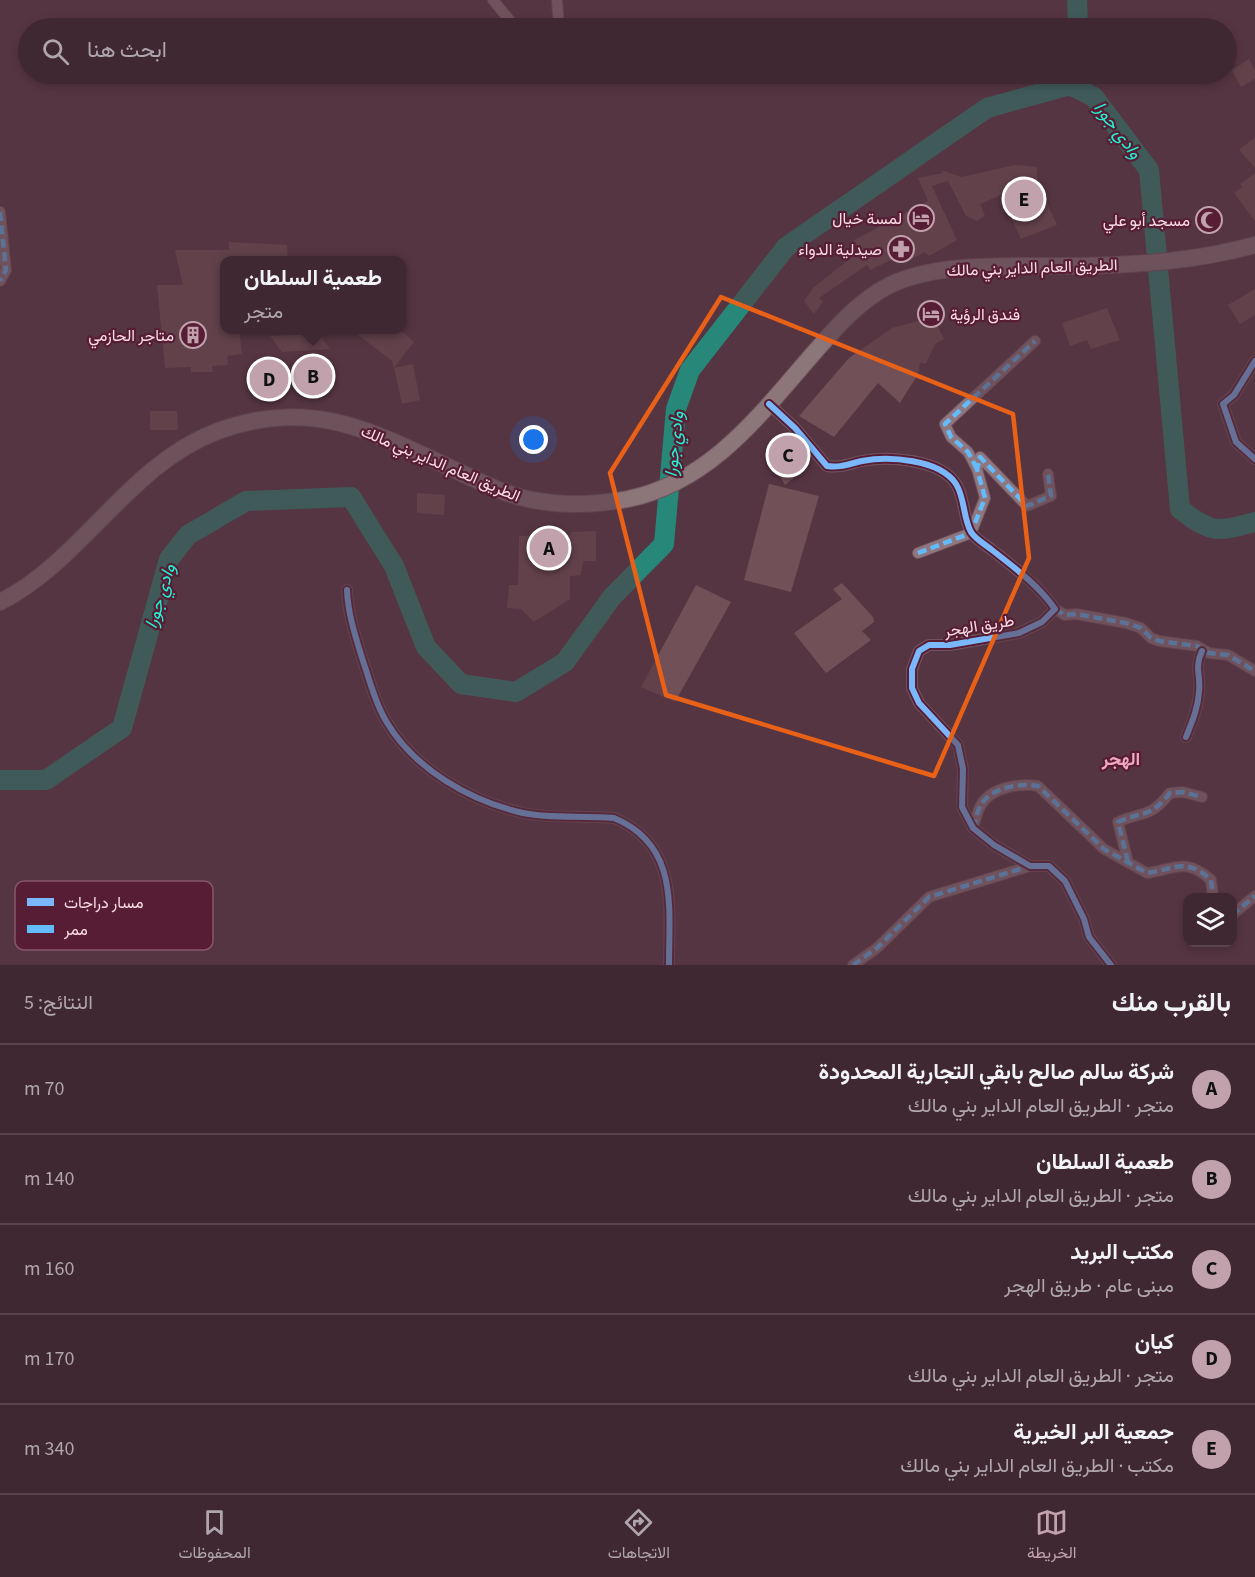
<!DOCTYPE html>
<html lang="ar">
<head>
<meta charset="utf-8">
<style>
  body { margin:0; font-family:"Source Sans 3",Vazirmatn,sans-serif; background:#47303a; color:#f1f3f6; direction:rtl }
  .controls { position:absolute; right:18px; bottom:18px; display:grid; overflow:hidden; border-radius:12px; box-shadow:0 3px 9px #0003 }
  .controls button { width:54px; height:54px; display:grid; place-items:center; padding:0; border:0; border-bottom:2px solid #59444d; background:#402832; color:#f1f3f6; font:30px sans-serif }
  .you { position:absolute; left:534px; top:440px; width:21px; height:21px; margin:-15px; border:4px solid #fff; border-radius:50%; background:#1a73e8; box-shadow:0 0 0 9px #1a73e833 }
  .badge { display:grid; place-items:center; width:39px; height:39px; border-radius:50%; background:#c1a2ac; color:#111; font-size:20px; font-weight:700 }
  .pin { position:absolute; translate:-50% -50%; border:3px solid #fff; box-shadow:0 2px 6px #0006 }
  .popup { position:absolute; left:220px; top:256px; width:186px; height:78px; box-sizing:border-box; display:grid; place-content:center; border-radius:12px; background:#402832; filter:drop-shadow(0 2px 4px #0005); font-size:20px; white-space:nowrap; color:#aea6ac }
  .popup b { font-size:22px; color:#f1f3f6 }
  .popup::after { content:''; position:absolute; left:50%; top:100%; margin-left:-12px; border:12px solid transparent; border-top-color:#402832 }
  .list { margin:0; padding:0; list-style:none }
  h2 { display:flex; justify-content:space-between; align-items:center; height:78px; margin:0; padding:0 24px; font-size:26px }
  h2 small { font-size:20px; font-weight:400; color:#aea6ac }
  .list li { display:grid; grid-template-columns:39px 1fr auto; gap:18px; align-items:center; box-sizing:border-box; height:90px; padding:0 24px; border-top:2px solid #59444d }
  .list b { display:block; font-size:22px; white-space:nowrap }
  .list p { margin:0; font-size:20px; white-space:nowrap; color:#aea6ac }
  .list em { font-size:20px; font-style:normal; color:#aea6ac }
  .icon { flex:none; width:33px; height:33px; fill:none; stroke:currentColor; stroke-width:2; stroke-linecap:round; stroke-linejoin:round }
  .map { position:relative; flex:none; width:1255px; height:965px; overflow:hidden; direction:ltr }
  .search { position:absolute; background:#402832; box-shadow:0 3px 9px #0003; left:18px; right:18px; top:18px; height:66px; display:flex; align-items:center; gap:15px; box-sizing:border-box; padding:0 21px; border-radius:33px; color:#aea6ac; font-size:22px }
  .sheet { height:528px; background:#402832 }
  nav { display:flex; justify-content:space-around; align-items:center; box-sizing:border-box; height:84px; border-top:2px solid #59444d; background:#402832; font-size:16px; color:#aea6ac }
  nav a { display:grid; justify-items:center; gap:3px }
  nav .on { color:#c1a2ac }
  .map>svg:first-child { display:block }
</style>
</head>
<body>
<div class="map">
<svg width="1255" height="965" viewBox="0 0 1255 965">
  <rect width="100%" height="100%" fill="#563542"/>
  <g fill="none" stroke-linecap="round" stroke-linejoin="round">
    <g stroke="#278778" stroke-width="20">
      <path d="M 1077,0 L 1078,28"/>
      <path d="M 0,780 L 46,780 L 122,728 L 169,559 L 188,535 L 246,501 L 351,497 L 394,566 L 426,647 L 461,684 L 516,692 L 565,662 L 612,597 L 664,544 L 676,409 L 690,370 L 786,247 L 987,108 L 1070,85 L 1094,97 L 1149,170 L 1180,509 C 1212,534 1217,532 1255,522"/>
    </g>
  </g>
  <g fill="#725057">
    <path d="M 1249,59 L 1255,70 L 1255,79 L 1241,87 L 1232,70 Z"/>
    <path d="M 1255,137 L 1255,168 L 1239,150 Z"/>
    <path d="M 1015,165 L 1037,167 L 1037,181 L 1057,225 L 1021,239 L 1001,195 L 980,204 L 985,216 L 977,221 L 966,216 L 948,181 L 932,186 L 957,240 L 929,256 L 925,252 L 912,259 L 906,253 L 870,270 L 867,265 L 819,298 L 823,302 L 814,314 L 804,301 L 814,287 L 860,251 L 854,240 L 928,201 L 918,178 L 943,173 L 941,170 L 962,177 Z"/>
    <path d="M 1255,173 L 1255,221 L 1234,193 L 1242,187 L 1240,184 Z"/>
    <path d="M 1211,206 L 1221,221 L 1206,232 L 1196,218 Z"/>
    <path d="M 229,242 L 287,245 L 288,261 L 222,261 L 225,330 L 239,330 L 242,354 L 227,356 L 228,365 L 212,366 L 213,372 L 191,372 L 191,367 L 165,368 L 157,285 L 183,285 L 175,250 L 229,250 Z"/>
    <path d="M 1255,289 L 1255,315 L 1240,324 L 1228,305 Z"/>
    <path d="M 1107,308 L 1120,340 L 1091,349 L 1087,340 L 1070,346 L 1062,323 Z"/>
    <path d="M 933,317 L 944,339 L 935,344 L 926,364 L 920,363 L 918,374 L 900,403 L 878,383 L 834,437 L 799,416 L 849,358 L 892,328 Z"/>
    <path d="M 352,330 L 400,330 L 414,342 L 394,368 L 392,361 Z"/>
    <path d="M 319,334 L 330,349 L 282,352 L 270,336 Z"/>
    <path d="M 413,364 L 420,400 L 402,404 L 394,368 Z"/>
    <path d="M 277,374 L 278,383 L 262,384 L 261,376 Z"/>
    <path d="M 150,411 L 177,411 L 178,430 L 150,430 Z"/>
    <path d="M 784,450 L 802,471 L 785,485 L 771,461 Z"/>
    <path d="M 769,484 L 819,496 L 791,592 L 744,580 Z"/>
    <path d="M 417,493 L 445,495 L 444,515 L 417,513 Z"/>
    <path d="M 596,531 L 596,561 L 583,561 L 581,575 L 570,576 L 570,599 L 534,622 L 521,609 L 507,608 L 509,585 L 518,585 L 519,536 L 571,535 L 571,532 Z"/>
    <path d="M 842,583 L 873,617 L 874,622 L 862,631 L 871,640 L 826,673 L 794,633 L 842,599 L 833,589 Z"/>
    <path d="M 696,585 L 731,602 L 675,702 L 641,687 Z"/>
  </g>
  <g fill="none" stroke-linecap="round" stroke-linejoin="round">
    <defs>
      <g id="minor">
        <path d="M 493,0 L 512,23 L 529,28"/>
        <path d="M 557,0 L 559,28"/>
        <path d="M 0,212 L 6,270 L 0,281"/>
        <path d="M 1255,361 L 1234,395 L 1223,404 L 1236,442 L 1255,459"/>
        <path d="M 769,404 L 795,428 L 827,466 C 841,468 848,464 862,461 C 888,456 940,459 956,484 C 965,498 963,518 971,532 C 975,539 986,545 992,550 C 1015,568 1038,585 1055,609 L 1042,622 L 1019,633 L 950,645 L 929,645 L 919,651 L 912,669 L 912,688 L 919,703 L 958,745 L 963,769 L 962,807 L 973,828 L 994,845 L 1030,866 L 1049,866 L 1065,881 L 1084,919 L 1089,937 L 1111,965"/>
        <path d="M 977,469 L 968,452 L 951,437 L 945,424 L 1035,341"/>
        <path d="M 918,553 L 971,533 L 985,498 L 977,469 L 980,457 L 1027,506 L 1051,496 L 1048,474"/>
        <path d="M 347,590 C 348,615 356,638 363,661 C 370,681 375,703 386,721 C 414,769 470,801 523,813 C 552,819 584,815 614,818 C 679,845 669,907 669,965"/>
        <path d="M 1055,609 L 1065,615 L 1076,614 L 1126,623 L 1141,628 L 1151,638 L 1159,641 L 1197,646 L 1209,653 L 1228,655 L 1255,671"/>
        <path d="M 1186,737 C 1192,722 1198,708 1199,692 C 1201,675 1194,668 1202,651"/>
        <path d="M 973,828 C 975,821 977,812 981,805 C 991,787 1020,783 1038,786 L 1104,849 L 1147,873 C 1175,869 1186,857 1211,880 L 1213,897"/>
        <path d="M 1128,862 L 1118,822 C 1145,810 1149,819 1170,793 L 1183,792 L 1202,797"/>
        <path d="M 1232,915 L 1255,896"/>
        <path d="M 853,965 L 877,948 L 929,897 L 1030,866"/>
      </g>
      <path id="primary" d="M 0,602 C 83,560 129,464 218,431 C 311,397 372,431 455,470 C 479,481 503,494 528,499 C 560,506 595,505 628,499 C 714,481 764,409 819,347 C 840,323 860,301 888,286 C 938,260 1023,267 1078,266 C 1138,265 1197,261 1255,245"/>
    </defs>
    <use href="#minor" stroke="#6e545e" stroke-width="12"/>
    <use href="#primary" stroke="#6e545e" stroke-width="18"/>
    <use href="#minor" stroke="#90777f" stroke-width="10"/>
    <use href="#primary" stroke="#8c767a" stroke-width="16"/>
    <g stroke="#63bbfa" stroke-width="4.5" stroke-dasharray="9 4.5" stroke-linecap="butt">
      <path d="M 0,212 L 6,270 L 0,281"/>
      <path d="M 977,469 L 968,452 L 951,437 L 945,424 L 1035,341"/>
      <path d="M 918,553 L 971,533 L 985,498 L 977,469 L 980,457 L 1027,506 L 1051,496 L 1048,474"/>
      <path d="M 1055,609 L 1065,615 L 1076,614 L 1126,623 L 1141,628 L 1151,638 L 1159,641 L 1197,646 L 1209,653 L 1228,655 L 1255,671"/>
      <path d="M 973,828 C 975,821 977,812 981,805 C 991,787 1020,783 1038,786 L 1104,849 L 1147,873 C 1175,869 1186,857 1211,880 L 1213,897"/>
      <path d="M 1128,862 L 1118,822 C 1145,810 1149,819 1170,793 L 1183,792 L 1202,797"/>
      <path d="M 1232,915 L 1255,896"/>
      <path d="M 853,965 L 877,948 L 929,897 L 1030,866"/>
    </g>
    <defs>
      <g id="cycleway">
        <path d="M 1255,361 L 1234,395 L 1223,404 L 1236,442 L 1255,459"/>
        <path d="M 769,404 L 795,428 L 827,466 C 841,468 848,464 862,461 C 888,456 940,459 956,484 C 965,498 963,518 971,532 C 975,539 986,545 992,550 C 1015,568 1038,585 1055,609 L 1042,622 L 1019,633 L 950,645 L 929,645 L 919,651 L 912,669 L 912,688 L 919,703 L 958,745 L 963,769 L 962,807 L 973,828 L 994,845 L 1030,866 L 1049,866 L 1065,881 L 1084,919 L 1089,937 L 1111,965"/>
        <path d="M 347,590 C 348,615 356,638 363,661 C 370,681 375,703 386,721 C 414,769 470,801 523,813 C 552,819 584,815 614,818 C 679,845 669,907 669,965"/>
        <path d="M 1186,737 C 1192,722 1198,708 1199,692 C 1201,675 1194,668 1202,651"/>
      </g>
    </defs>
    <use href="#cycleway" stroke="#571d34" stroke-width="10"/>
    <use href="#cycleway" stroke="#7ab7fb" stroke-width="6"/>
  </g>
  <path d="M0 0H1255V965H0ZM 721,297 L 1013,414 L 1029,558 L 934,776 L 666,695 L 610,473 Z" fill="#563542" fill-opacity=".55" fill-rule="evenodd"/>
  <path fill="none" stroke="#e96017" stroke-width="4.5" stroke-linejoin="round" d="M 721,297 L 1013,414 L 1029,558 L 934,776 L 666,695 L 610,473 Z"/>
  <defs>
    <symbol id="hotel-ring" viewBox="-11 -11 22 22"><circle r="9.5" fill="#571d34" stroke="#c1a2ac" stroke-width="1.5"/><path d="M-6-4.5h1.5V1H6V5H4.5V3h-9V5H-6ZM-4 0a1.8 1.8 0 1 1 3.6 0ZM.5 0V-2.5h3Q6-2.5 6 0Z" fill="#c1a2ac"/></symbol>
    <symbol id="mosque-ring" viewBox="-11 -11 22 22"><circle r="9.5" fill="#571d34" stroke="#c1a2ac" stroke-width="1.5"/><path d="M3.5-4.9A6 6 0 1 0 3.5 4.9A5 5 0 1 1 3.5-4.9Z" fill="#c1a2ac"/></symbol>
    <symbol id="pharmacy-ring" viewBox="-11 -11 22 22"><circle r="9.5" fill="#571d34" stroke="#c1a2ac" stroke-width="1.5"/><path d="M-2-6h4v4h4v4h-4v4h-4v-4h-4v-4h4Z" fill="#c1a2ac"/></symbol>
    <symbol id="building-ring" viewBox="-11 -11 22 22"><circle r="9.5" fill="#571d34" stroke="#c1a2ac" stroke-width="1.5"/><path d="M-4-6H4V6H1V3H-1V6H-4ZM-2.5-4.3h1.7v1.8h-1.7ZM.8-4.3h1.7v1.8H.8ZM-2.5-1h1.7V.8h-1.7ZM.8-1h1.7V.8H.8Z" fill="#c1a2ac"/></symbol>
  </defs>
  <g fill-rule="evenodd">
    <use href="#hotel-ring" x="906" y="203" width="30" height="30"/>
    <use href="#mosque-ring" x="1194" y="205" width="30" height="30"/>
    <use href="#pharmacy-ring" x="886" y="234" width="30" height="30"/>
    <use href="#hotel-ring" x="916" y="299" width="30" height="30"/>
    <use href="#building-ring" x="178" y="320" width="30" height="30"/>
  </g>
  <g text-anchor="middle" stroke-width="4.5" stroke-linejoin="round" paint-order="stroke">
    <g font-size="16" fill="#fbdce5" stroke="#571d34" text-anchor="end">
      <text x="902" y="224">لمسة خيال</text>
      <text x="1190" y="226">مسجد أبو علي</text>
      <text x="882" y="255">صيدلية الدواء</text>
      <text x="950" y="320" text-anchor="start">فندق الرؤية</text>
      <text x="174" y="341">متاجر الحازمي</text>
    </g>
    <g font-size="16" fill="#fbdce5" stroke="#571d34">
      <text transform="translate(1032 267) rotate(-2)" y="6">الطريق العام الداير بني مالك</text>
      <text transform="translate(441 463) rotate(23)" y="6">الطريق العام الداير بني مالك</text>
      <text transform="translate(979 625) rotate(-9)" y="6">طريق الهجر</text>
    </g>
    <g font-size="18" font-style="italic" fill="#23f1d2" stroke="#571d34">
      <text transform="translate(1118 130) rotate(53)" y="6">وادي جورا</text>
      <text transform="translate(674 444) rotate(-84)" y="6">وادي جورا</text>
      <text transform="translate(160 596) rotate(-73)" y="6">وادي جورا</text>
    </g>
    <g font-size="18" font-weight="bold" fill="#f1a9bf" stroke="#571d34">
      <text x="1121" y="765">الهجر</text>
    </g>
  </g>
  <rect x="15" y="881" width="198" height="69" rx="9" fill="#571d34" stroke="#885669" stroke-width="1.5"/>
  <rect x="27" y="898" width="27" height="8" fill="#7ab7fb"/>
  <rect x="27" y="925" width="27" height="8" fill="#63bbfa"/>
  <g font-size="16" fill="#fbdce5">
    <text x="64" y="908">مسار دراجات</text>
    <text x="64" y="935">ممر</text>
  </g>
</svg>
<div class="controls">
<button><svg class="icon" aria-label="layers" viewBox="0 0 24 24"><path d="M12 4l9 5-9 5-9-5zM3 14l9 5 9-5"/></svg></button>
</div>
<div class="you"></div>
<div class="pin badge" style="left:549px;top:548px">A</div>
<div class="pin badge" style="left:313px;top:376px">B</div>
<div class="popup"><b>طعمية السلطان</b>متجر</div>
<div class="pin badge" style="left:788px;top:455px">C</div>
<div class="pin badge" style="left:269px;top:379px">D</div>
<div class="pin badge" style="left:1024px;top:199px">E</div>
<div class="search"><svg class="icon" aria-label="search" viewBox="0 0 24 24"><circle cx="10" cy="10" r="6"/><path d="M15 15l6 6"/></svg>ابحث هنا</div>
</div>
<section class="sheet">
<h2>بالقرب منك<small>النتائج: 5</small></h2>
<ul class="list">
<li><span class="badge">A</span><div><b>شركة سالم صالح بابقي التجارية المحدودة</b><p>متجر · الطريق العام الداير بني مالك</p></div><em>70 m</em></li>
<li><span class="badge">B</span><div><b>طعمية السلطان</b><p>متجر · الطريق العام الداير بني مالك</p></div><em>140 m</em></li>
<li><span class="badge">C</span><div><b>مكتب البريد</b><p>مبنى عام · طريق الهجر</p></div><em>160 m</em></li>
<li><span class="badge">D</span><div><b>كيان</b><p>متجر · الطريق العام الداير بني مالك</p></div><em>170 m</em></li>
<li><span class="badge">E</span><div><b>جمعية البر الخيرية</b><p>مكتب · الطريق العام الداير بني مالك</p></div><em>340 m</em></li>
</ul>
</section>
<nav>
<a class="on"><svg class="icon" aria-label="map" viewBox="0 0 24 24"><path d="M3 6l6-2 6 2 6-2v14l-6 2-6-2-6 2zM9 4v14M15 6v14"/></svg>الخريطة</a>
<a><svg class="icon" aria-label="directions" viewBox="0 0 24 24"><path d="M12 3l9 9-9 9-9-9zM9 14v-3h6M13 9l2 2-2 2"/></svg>الاتجاهات</a>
<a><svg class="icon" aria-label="saved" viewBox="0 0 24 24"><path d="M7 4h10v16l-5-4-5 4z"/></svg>المحفوظات</a>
</nav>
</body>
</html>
